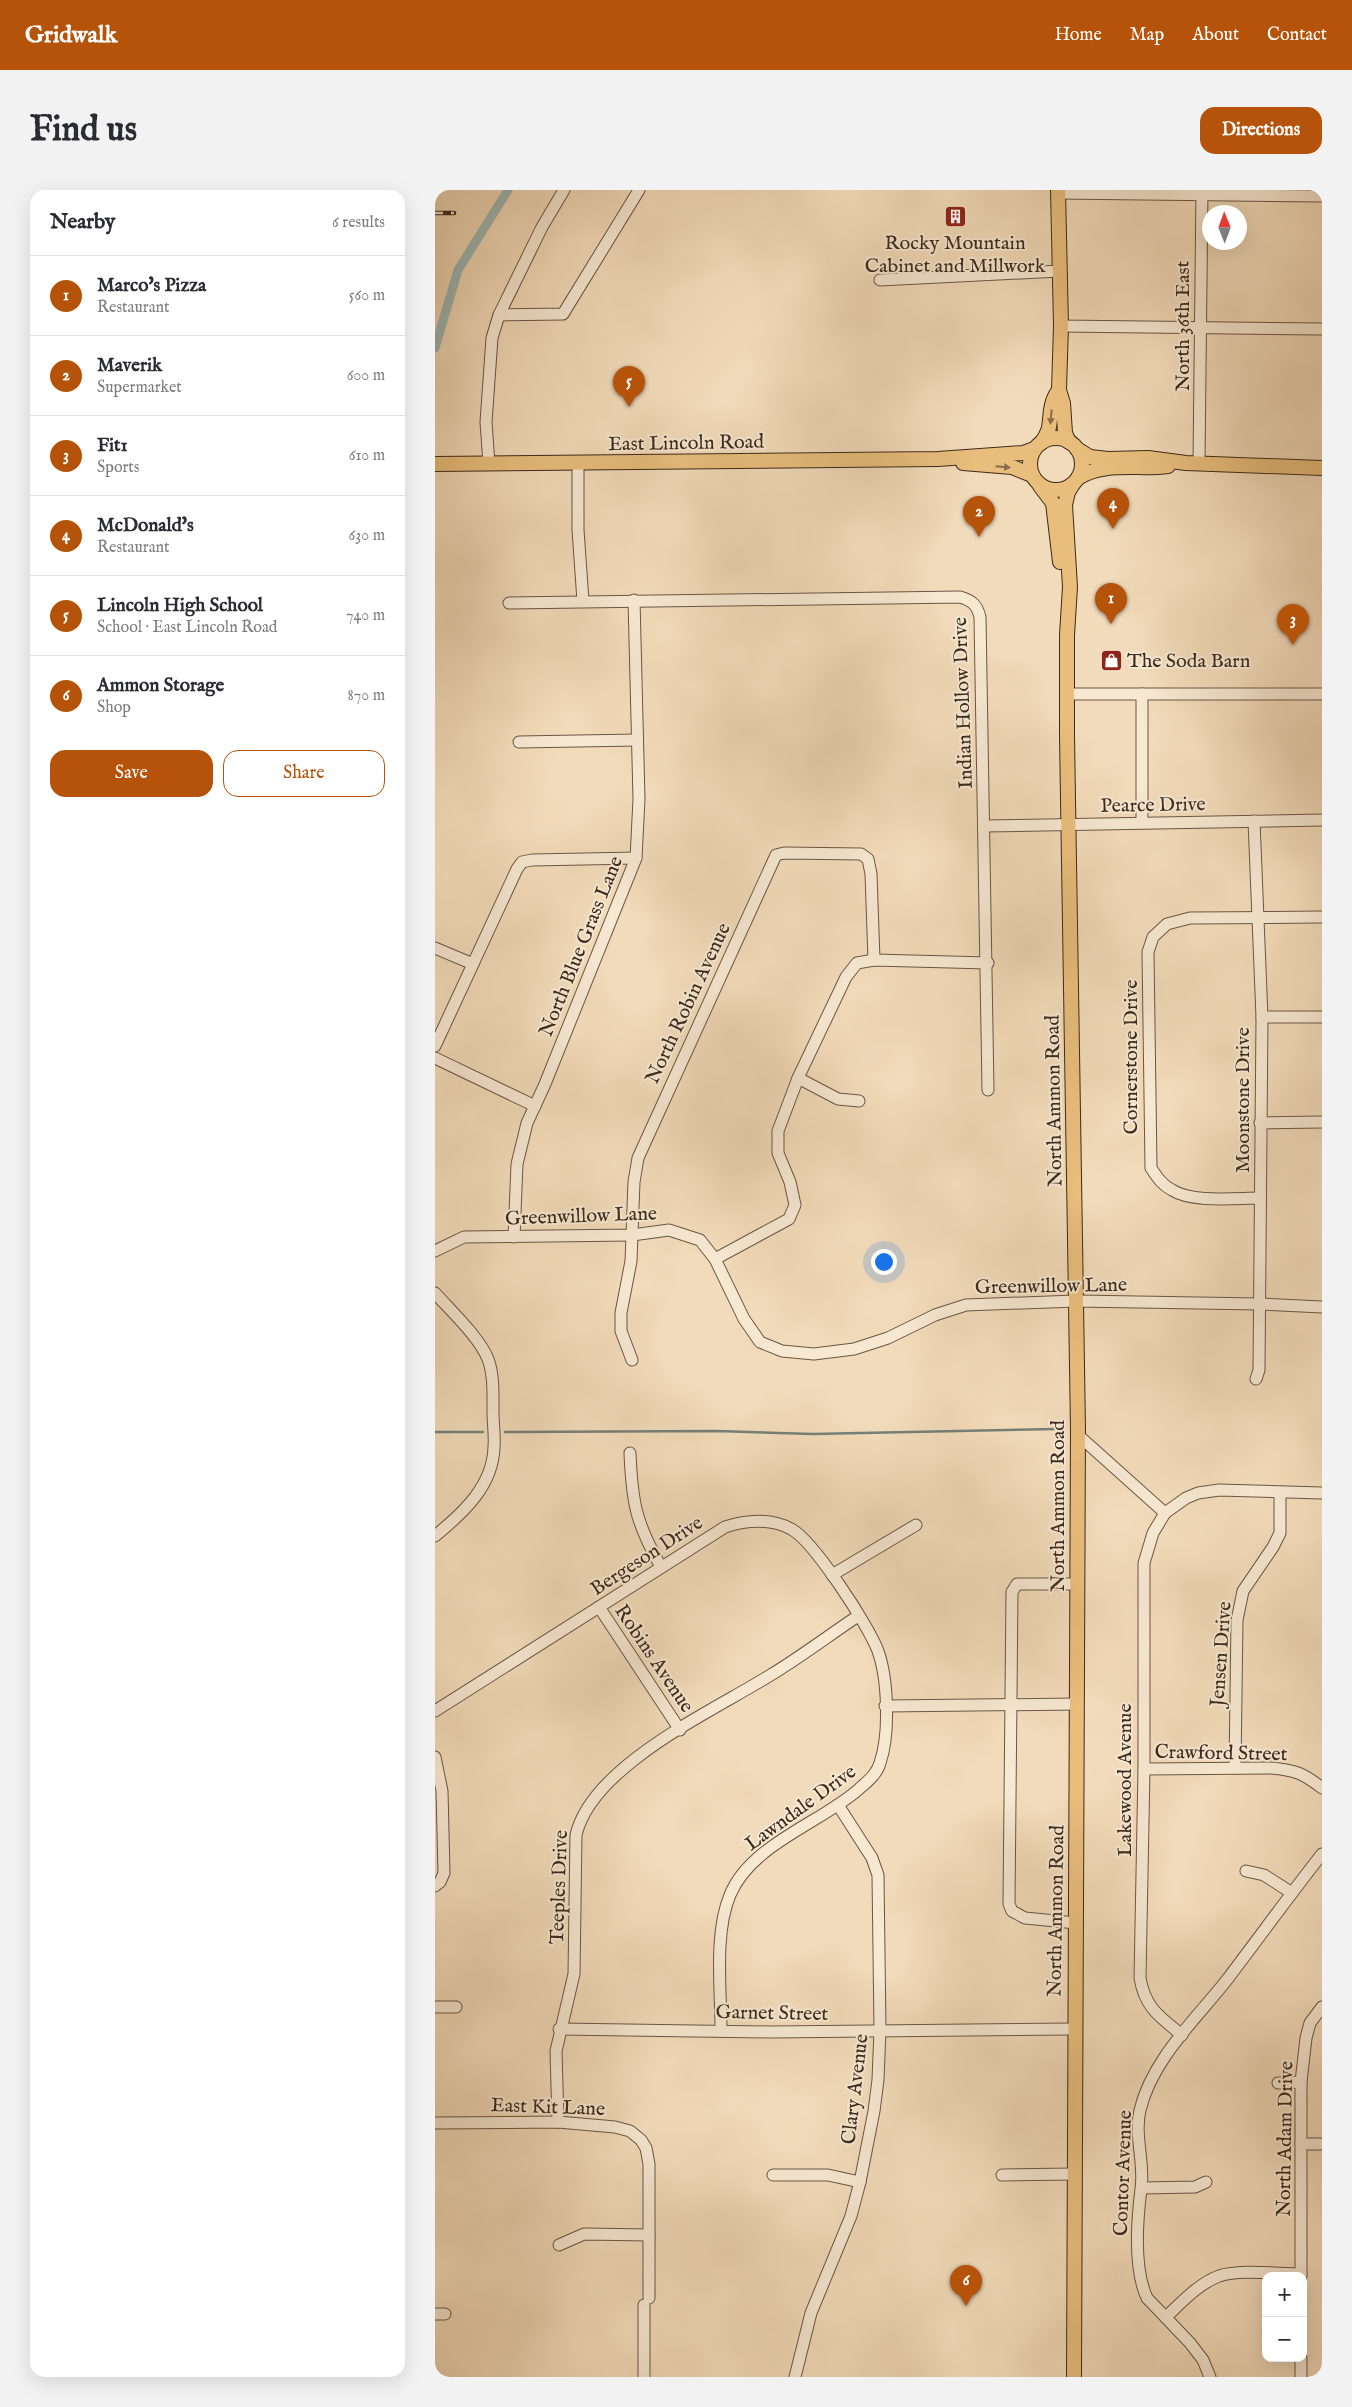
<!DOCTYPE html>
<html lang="en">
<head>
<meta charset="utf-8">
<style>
  body { margin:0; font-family:"IM FELL English",serif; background:#f2f2f3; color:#2b2b33 }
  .controls { position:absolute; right:15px; bottom:15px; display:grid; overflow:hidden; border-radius:10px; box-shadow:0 5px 20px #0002 }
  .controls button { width:45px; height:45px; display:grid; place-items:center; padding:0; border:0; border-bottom:1px solid #e1e1e2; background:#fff; color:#2b2b33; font:25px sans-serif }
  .compass { position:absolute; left:767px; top:15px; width:45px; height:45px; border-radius:50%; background:#fff; box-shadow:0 5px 20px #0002; rotate:359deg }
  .you { position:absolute; left:448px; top:1071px; width:18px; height:18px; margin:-12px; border:4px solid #fff; border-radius:50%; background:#1a73e8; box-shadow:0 0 0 8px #1a73e833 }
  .badge { display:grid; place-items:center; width:32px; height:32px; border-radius:50%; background:#b45309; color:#fff; font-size:16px; font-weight:700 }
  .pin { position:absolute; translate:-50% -41px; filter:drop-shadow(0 1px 2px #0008) }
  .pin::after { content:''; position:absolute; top:26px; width:18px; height:15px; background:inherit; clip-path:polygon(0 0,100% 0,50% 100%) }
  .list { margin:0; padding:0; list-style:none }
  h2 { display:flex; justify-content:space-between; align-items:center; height:65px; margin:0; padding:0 20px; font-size:21px }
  h2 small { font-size:16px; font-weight:400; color:#7c7c81 }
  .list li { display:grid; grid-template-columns:32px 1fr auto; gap:15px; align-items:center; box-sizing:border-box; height:80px; padding:0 20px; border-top:1px solid #e1e1e2 }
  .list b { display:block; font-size:19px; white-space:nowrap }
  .list p { margin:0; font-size:16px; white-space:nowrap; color:#7c7c81 }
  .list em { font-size:16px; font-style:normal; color:#7c7c81 }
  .actions { display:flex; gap:10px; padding:15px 20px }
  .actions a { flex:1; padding:11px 0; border:1px solid #b45309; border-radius:15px; text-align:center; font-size:18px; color:#b45309 }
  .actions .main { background:#b45309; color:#fff }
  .map { position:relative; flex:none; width:887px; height:2187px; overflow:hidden; border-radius:15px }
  header { display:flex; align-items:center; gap:30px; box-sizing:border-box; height:70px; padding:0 25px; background:#b45309; color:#fff }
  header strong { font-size:24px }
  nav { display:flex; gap:28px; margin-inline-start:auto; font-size:18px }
  .intro { display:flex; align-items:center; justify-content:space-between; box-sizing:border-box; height:120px; padding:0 30px }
  h1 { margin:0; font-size:35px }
  .button { padding:12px 22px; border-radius:15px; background:#b45309; color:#fff; font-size:18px; font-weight:700 }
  main { display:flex; gap:30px; padding:0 30px }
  aside { flex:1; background:#fff; border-radius:15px; box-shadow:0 5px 20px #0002 }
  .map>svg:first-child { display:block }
</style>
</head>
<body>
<header>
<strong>Gridwalk</strong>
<nav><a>Home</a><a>Map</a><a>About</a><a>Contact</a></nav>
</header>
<div class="intro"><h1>Find us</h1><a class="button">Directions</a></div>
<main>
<aside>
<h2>Nearby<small>6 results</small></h2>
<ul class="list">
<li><span class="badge">1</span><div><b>Marco's Pizza</b><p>Restaurant</p></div><em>560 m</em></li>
<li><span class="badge">2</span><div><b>Maverik</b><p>Supermarket</p></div><em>600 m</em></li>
<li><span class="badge">3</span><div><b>Fit1</b><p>Sports</p></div><em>610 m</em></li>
<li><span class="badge">4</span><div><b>McDonald's</b><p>Restaurant</p></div><em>630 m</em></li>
<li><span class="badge">5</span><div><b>Lincoln High School</b><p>School · East Lincoln Road</p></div><em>740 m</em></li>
<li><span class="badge">6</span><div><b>Ammon Storage</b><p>Shop</p></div><em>870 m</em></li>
</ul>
<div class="actions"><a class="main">Save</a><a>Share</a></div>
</aside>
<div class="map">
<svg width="887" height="2187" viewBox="0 0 887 2187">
  <rect width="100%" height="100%" fill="#f2dbba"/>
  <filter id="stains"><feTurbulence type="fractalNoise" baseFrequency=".004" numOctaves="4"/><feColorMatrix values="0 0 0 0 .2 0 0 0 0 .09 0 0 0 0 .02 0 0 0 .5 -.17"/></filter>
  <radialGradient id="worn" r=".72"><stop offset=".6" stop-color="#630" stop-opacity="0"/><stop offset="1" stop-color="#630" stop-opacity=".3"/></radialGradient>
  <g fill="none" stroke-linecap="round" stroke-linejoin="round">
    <g stroke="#768079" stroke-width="2.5">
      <path d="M 0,1242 L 48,1242"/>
      <path d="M 70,1242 L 282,1241 L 378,1244 L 621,1239"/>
    </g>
    <path stroke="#9db9b7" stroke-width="9" d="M 0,158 L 23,80 L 73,0"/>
    <defs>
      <g id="minor">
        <path d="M 623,3 L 887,6"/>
        <path d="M 445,90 L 625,81"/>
        <path d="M 64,125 L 128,124 L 204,0"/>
        <path d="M 626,136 L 887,139"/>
        <path d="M 143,273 L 143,340 L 148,411"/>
        <path d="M 764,273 L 767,0"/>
        <path d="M 54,274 L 51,232 L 57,148 L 64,125 L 107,37 L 129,0"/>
        <path d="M 74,413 L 525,407 C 538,411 542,415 545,427 L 553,900"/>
        <path d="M 632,504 L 887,504"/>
        <path d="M 707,504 L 707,632"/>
        <path d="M 84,552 L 202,550"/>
        <path d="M 819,631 L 827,827 L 824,1180 L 821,1189"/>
        <path d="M 550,636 L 887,630"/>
        <path d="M 0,758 L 38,774"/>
        <path d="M 827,827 L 887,827"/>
        <path d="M 0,856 L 82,679 L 87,672 L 97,670 L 201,668"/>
        <path d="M 0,868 L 100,916"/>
        <path d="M 363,888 L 403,909 L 424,911"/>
        <path d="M 825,933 L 887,932"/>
        <path d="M 825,1008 C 801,1008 757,1013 737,1000 C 727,995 722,987 716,978 L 713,762 L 718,747 L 732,734 L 755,728 L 887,727"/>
        <path d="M 79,1047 L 82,974 L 92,933 L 110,894 L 201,668 L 204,609 L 199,410"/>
        <path d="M 0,1061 L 29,1047 L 197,1045 L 234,1040 L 265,1050 L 280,1069 L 309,1129 L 325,1152 L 347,1161 L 379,1164 L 419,1159 L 453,1148 L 500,1125 L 531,1115 L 641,1111 L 825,1114 L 887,1117"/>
        <path d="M 280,1069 L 354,1029 L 360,1015 L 355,992 L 343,963 L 343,941 L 363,888 L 411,787 L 422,773 L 439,770 L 553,773"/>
        <path d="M 0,1103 C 16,1121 44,1147 53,1169 C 59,1185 58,1205 58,1222 C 58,1234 60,1245 59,1257 C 58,1296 28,1323 0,1346"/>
        <path d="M 197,1170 L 186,1141 L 186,1123 L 196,1071 L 199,992 L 203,968 L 341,665 L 349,663 L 426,664 L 433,669 L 436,684 L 439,770"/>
        <path d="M 643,1245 L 730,1323"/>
        <path d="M 195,1263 C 197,1313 201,1333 226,1377"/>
        <path d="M 397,1385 L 481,1335"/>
        <path d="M 164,1417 L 245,1540"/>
        <path d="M 450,1516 L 641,1514"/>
        <path d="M 0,1521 L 290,1337 C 311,1330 336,1328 356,1339 C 378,1350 434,1436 443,1461 C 453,1489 455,1544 445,1573 C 442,1584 433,1591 424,1599 C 386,1633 316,1654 295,1705 C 279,1743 286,1799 286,1840"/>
        <path d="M 0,1567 L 7,1601 L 9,1683 L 5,1692 L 0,1696"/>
        <path d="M 800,1578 L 802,1430 L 808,1401 L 838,1357 L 845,1343 L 845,1303"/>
        <path d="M 709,1579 L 836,1578 C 860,1580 868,1583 887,1598"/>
        <path d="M 811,1681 L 829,1685 L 857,1703"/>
        <path d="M 641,1733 L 590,1728 L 577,1721 L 574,1714 L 577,1402 L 582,1394 L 642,1394"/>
        <path d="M 0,1817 L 21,1817"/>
        <path d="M 124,1839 L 337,1842 L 639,1839"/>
        <path d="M 747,1845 C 725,1827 710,1818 705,1788 L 709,1579 L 709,1373 L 718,1343 L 730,1323 L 751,1308 L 763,1303 L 784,1300 L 887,1303"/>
        <path d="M 843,1893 L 866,1892"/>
        <path d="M 123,1932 L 121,1861 L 139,1784 L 141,1645 C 157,1576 276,1522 334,1486 C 364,1468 393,1446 423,1426"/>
        <path d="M 0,1933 L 123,1932 L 180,1937 L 195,1941 L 206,1950 L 211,1958 L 214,1974 L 214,2108"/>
        <path d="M 866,1954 L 887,1954"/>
        <path d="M 338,1985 L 393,1985 L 425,1992"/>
        <path d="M 567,1985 L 639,1984"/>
        <path d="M 707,1998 L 760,1997 L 771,1992"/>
        <path d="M 124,2055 L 149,2044 L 214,2045"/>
        <path d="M 866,2086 L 866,1892 L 871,1848 L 875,1833 L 887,1817"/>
        <path d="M 0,2124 L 10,2124"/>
        <path d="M 731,2127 C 747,2112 763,2094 784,2086 C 805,2079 843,2084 866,2084"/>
        <path d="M 866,2168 L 866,2187"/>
        <path d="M 209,2187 L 209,2115"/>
        <path d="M 360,2187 L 376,2123 L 416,2026 L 425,1992 L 439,1921 L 443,1890 L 445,1840 L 443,1685 L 437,1668 L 403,1615"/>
        <path d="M 775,2187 L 768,2170 L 755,2153 L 712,2108 C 698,2078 702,2031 706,1999 C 710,1974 699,1946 705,1920 C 717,1870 760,1830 791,1791 C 823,1749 854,1706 887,1664"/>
      </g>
      <g id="major">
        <path d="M 623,0 L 626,136 L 624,200 L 628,213 L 630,243 L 634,252"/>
        <circle cx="621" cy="274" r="26"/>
        <path d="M 606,253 C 618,238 613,231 617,215 C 618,210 621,204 624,200"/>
        <path d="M 642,259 L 655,267 L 673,269 L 713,268 L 751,273 L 887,278"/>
        <path d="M 528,273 L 577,277 L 597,285"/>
        <path d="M 0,274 L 503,269 L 588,263 L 599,259"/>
        <path d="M 643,288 C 668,271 705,280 733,276"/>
        <path d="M 638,294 L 633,302 L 630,315 L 635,397 L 632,445 L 632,546 L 643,1239 L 639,2187"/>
        <path d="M 605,296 L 618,313 L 625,372"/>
      </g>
    </defs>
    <use href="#minor" stroke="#6a5644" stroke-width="13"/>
    <use href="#major" stroke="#3c2a1c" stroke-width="16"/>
    <use href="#minor" stroke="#f7e8d2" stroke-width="11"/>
    <use href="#major" stroke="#e9be7d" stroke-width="14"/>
    <defs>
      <path id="rail" d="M 0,23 L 19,23"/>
    </defs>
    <use href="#rail" stroke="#3c2a1c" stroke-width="4.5"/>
    <use href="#rail" stroke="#f7e8d2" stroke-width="2.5" stroke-dasharray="8" stroke-linecap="butt"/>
  </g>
  <defs><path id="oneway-solid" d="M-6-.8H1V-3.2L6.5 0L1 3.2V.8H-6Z" transform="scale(1.25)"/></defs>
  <g fill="#8a6d48">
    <use href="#oneway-solid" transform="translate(616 227) rotate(95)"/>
    <use href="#oneway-solid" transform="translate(568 277) rotate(5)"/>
  </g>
  <defs>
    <symbol id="building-square" viewBox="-11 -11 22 22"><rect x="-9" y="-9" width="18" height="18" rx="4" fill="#8f2418" stroke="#f7e8d2"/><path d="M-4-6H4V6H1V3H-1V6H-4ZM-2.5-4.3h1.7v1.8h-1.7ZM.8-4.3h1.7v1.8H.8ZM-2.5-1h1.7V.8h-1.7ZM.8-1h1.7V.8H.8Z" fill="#fff"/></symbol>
    <symbol id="shop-square" viewBox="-11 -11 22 22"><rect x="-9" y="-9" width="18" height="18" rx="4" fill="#8f2418" stroke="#f7e8d2"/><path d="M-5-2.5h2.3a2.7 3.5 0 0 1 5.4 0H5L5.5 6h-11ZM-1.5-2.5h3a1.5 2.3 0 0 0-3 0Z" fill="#fff"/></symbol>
  </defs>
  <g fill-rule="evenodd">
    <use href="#building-square" x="508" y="14" width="25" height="25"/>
    <use href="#shop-square" x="664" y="458" width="25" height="25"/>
  </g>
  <g text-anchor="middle" stroke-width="4" stroke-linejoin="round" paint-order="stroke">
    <g font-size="20" fill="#3c2a1c" stroke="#f7e8d2">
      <text x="520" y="59">Rocky Mountain<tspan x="520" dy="23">Cabinet and Millwork</tspan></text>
      <text x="692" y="477" text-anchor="start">The Soda Barn</text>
    </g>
    <g font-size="20" fill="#3c2a1c" stroke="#f7e8d2">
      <text transform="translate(747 136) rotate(-90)" y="7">North 36th East</text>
      <text transform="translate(251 252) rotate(-1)" y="7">East Lincoln Road</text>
      <text transform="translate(527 513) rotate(-92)" y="7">Indian Hollow Drive</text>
      <text transform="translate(718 614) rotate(-1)" y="7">Pearce Drive</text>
      <text transform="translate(145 756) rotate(-68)" y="7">North Blue Grass Lane</text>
      <text transform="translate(252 813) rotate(-65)" y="7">North Robin Avenue</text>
      <text transform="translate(695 867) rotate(-90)" y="7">Cornerstone Drive</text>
      <text transform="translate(807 910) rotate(-90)" y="7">Moonstone Drive</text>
      <text transform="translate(618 911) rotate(-91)" y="7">North Ammon Road</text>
      <text transform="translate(146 1025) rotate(-2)" y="7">Greenwillow Lane</text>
      <text transform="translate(616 1095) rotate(-1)" y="7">Greenwillow Lane</text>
      <text transform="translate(622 1316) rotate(-90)" y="7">North Ammon Road</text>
      <text transform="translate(211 1365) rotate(-33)" y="7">Bergeson Drive</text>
      <text transform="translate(785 1464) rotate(-86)" y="7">Jensen Drive</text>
      <text transform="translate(220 1468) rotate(56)" y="7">Robins Avenue</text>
      <text transform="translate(786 1562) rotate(1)" y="7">Crawford Street</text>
      <text transform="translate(689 1590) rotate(-90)" y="7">Lakewood Avenue</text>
      <text transform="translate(365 1617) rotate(-36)" y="7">Lawndale Drive</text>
      <text transform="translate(123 1697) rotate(-88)" y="7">Teeples Drive</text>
      <text transform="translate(620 1721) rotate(-89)" y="7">North Ammon Road</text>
      <text transform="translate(337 1822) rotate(1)" y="7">Garnet Street</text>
      <text transform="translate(419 1899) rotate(-83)" y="7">Clary Avenue</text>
      <text transform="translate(113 1916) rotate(2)" y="7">East Kit Lane</text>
      <text transform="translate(849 1949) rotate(-89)" y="7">North Adam Drive</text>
      <text transform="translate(687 1983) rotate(-88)" y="7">Contor Avenue</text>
    </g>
  </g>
  <rect width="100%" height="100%" filter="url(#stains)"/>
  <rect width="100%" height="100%" fill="url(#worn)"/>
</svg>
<div class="controls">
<button>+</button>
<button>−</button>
</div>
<svg class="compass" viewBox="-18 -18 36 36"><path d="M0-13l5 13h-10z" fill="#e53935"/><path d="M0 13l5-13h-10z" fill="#7c7c81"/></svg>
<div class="you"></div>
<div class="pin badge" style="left:676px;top:434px">1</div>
<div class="pin badge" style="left:544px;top:347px">2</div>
<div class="pin badge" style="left:858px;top:455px">3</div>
<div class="pin badge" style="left:678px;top:339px">4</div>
<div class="pin badge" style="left:194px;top:217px">5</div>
<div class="pin badge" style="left:531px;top:2116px">6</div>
</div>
</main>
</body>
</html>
